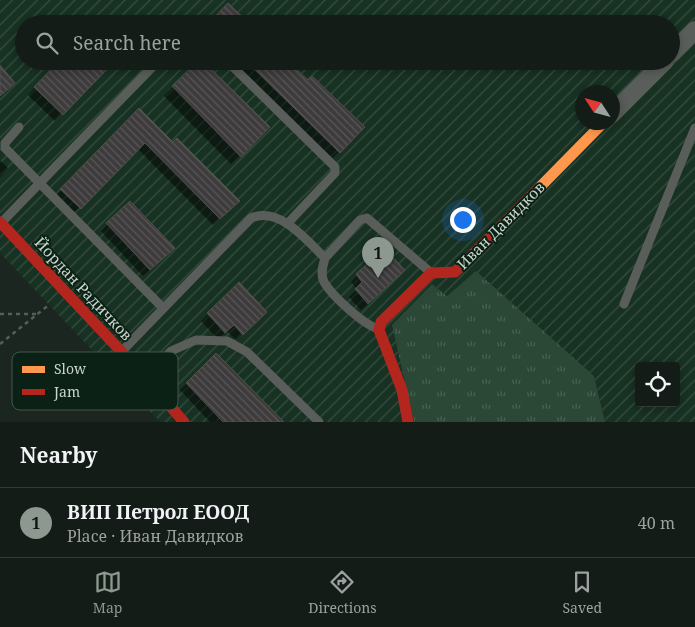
<!DOCTYPE html>
<html lang="en">
<head>
<meta charset="utf-8">
<style>
  body { margin:0; font-family:"Noto Serif",serif; background:#212924; color:#f1f3f6 }
  .controls { position:absolute; right:15px; bottom:15px; display:grid; overflow:hidden; border-radius:5px; box-shadow:0 2px 8px #0003 }
  .controls button { width:45px; height:45px; display:grid; place-items:center; padding:0; border:0; border-bottom:1px solid #333a36; background:#141c17; color:#f1f3f6; font:25px sans-serif }
  .compass { position:absolute; left:575px; top:85px; width:45px; height:45px; border-radius:50%; background:#141c17; box-shadow:0 2px 8px #0003; rotate:306deg }
  .you { position:absolute; left:462px; top:219px; width:18px; height:18px; margin:-12px; border:4px solid #fff; border-radius:50%; background:#1a73e8; box-shadow:0 0 0 8px #1a73e833 }
  .badge { display:grid; place-items:center; width:32px; height:32px; border-radius:50%; background:#8c9890; color:#111; font-size:16px; font-weight:700 }
  .pin { position:absolute; translate:-50% -41px; filter:drop-shadow(0 1px 2px #0008) }
  .pin::after { content:''; position:absolute; top:26px; width:18px; height:15px; background:inherit; clip-path:polygon(0 0,100% 0,50% 100%) }
  .list { margin:0; padding:0; list-style:none }
  h2 { display:flex; justify-content:space-between; align-items:center; height:65px; margin:0; padding:0 20px; font-size:21px }
  h2 small { font-size:16px; font-weight:400; color:#9da1a1 }
  .list li { display:grid; grid-template-columns:32px 1fr auto; gap:15px; align-items:center; box-sizing:border-box; height:70px; padding:0 20px; border-top:1px solid #333a36 }
  .list b { display:block; font-size:19px; white-space:nowrap }
  .list p { margin:0; font-size:16px; white-space:nowrap; color:#9da1a1 }
  .list em { font-size:16px; font-style:normal; color:#9da1a1 }
  .icon { flex:none; width:28px; height:28px; fill:none; stroke:currentColor; stroke-width:2; stroke-linecap:round; stroke-linejoin:round }
  .map { position:relative; flex:none; width:695px; height:422px; overflow:hidden }
  .search { position:absolute; background:#141c17; box-shadow:0 2px 8px #0003; left:15px; right:15px; top:15px; height:55px; display:flex; align-items:center; gap:12px; box-sizing:border-box; padding:0 18px; border-radius:28px; color:#9da1a1; font-size:19px }
  .sheet { height:135px; background:#141c17 }
  nav { display:flex; justify-content:space-around; align-items:center; box-sizing:border-box; height:70px; border-top:1px solid #333a36; background:#141c17; font-size:14px; color:#9da1a1 }
  nav a { display:grid; justify-items:center; gap:2px }
  nav .on { color:#8c9890 }
  .map>svg:first-child { display:block }
</style>
</head>
<body>
<div class="map">
<svg width="695" height="422" viewBox="0 0 695 422">
  <defs>
    <pattern id="industrial-furrows" width="10" height="10" patternUnits="userSpaceOnUse" patternTransform="scale(1.25)"><rect width="10" height="10" fill="#173122"/><path d="M-1 1l2-2M0 10L10 0M9 11l2-2" fill="none" stroke="#374e41"/></pattern>
    <pattern id="grass-tufts" width="24" height="20" patternUnits="userSpaceOnUse" patternTransform="scale(1.25)"><rect width="24" height="20" fill="#2a4835"/><path d="M3 7l-1-3M5 7V3M7 7l1-3M15 17l-1-3M17 17v-4M19 17l1-3" fill="none" stroke="#486251"/></pattern>
    <pattern id="building-back-hatch" width="6" height="6" patternUnits="userSpaceOnUse" patternTransform="scale(1.25)"><rect width="6" height="6" fill="#3e3b3c"/><path d="M-1 5l2 2M0 0l6 6M5-1l2 2" fill="none" stroke="#595757"/></pattern>
  </defs>
  <rect width="100%" height="100%" fill="#1a261f"/>
  <path fill="url(#industrial-furrows)" fill-rule="evenodd" d="M 0,0 L 695,0 L 695,422 L 605,422 L 594,375 L 447,296 L 432,284 L 414,422 L 160,422 L 0,253 ZM 24,24 L 671,24 L 671,61 L 24,61 ZM 582,92 L 612,92 L 612,122 L 582,122 ZM 639,366 L 676,366 L 676,403 L 639,403 Z"/>
  <path fill="url(#grass-tufts)" d="M 476,271 L 594,376 L 605,422 L 414,422 L 392,325 L 432,284 L 447,296 Z"/>
  <g fill="#0007">
    <path d="M 60,61 L 111,63 L 55,121 L 28,95 Z"/>
    <path d="M 200,61 L 269,127 L 231,164 L 164,96 Z"/>
    <path d="M 229,61 L 286,61 L 308,82 L 363,127 L 330,161 Z"/>
    <path d="M 139,110 L 238,201 L 213,225 L 138,149 L 73,214 L 55,196 Z"/>
    <path d="M 0,160 L 8,168 L 0,177 Z"/>
    <path d="M 130,203 L 166,255 L 143,276 L 101,231 Z"/>
    <path d="M 384,250 L 397,277 L 361,310 L 349,297 L 357,289 L 351,282 Z"/>
    <path d="M 239,284 L 265,312 L 236,340 L 227,331 L 218,339 L 201,321 Z"/>
    <path d="M 216,355 L 282,422 L 210,422 L 180,390 Z"/>
  </g>
  <g fill="url(#building-back-hatch)" stroke="#50504f">
    <path d="M 228,3 L 250,24 L 208,24 Z"/>
    <path d="M 59,61 L 115,61 L 63,115 L 34,87 Z"/>
    <path d="M 198,61 L 203,61 L 270,127 L 241,157 L 172,86 Z"/>
    <path d="M 246,61 L 288,61 L 308,80 L 312,76 L 365,127 L 340,153 Z"/>
    <path d="M 0,65 L 15,83 L 0,96 Z"/>
    <path d="M 139,108 L 173,142 L 177,138 L 240,201 L 220,219 L 145,143 L 81,209 L 60,189 Z"/>
    <path d="M 130,201 L 175,248 L 150,270 L 106,223 Z"/>
    <path d="M 384,248 L 405,270 L 368,304 L 355,289 L 362,282 L 356,274 Z"/>
    <path d="M 239,282 L 267,312 L 243,335 L 234,325 L 225,333 L 207,313 Z"/>
    <path d="M 216,353 L 230,367 L 284,422 L 223,422 L 186,383 Z"/>
  </g>
  <g fill="none" stroke-linecap="round" stroke-linejoin="round">
    <g stroke="#575d5a" stroke-width="2.5" stroke-dasharray="4 4" stroke-linecap="butt">
      <path d="M 0,314 L 36,314"/>
      <path d="M 0,344 L 50,304"/>
    </g>
    <g stroke="#595e5a" stroke-width="9">
      <path d="M 227,61 L 335,167 L 335,173 L 288,223"/>
      <path d="M 19,127 L 5,143 L 5,148 L 163,308"/>
      <path d="M 1,223 L 158,61"/>
      <path d="M 325,258 C 323,265 320,274 324,282 C 332,296 363,324 378,329"/>
      <path d="M 624,304 L 695,128"/>
      <path d="M 123,350 L 251,218 C 280,206 307,241 325,258 L 360,220 L 367,218 L 429,271"/>
      <path d="M 147,377 L 171,351 L 196,340 L 227,341 L 247,352 L 319,422"/>
    </g>
    <g stroke="#595e5a" stroke-width="18">
      <path d="M 671,54 L 695,30"/>
      <path d="M 612,114 L 665,61"/>
    </g>
    <path stroke="#ff974d" stroke-width="11" d="M 538,189 L 604,122"/>
    <g stroke="#b3261e" stroke-width="11">
      <path d="M 0,222 L 146,378 L 184,422"/>
      <path d="M 408,422 L 402,390 L 379,330 L 381,322 L 431,273 L 455,272 L 538,189"/>
    </g>
  </g>
  <g text-anchor="middle" stroke-width="4" stroke-linejoin="round" paint-order="stroke">
    <g font-size="15" fill="#c9d6cd" stroke="#0c2115">
      <text transform="translate(501 226) rotate(-45)" y="5">Иван Давидков</text>
      <text transform="translate(83 289) rotate(47)" y="5">Йордан Радичков</text>
    </g>
  </g>
  <rect x="12" y="352" width="166" height="58" rx="8" fill="#0c2115" stroke="#45574c" stroke-width="1"/>
  <rect x="22" y="366" width="23" height="7" fill="#ff974d"/>
  <rect x="22" y="389" width="23" height="6" fill="#b3261e"/>
  <g font-size="14" fill="#c9d6cd">
    <text x="54" y="374">Slow</text>
    <text x="54" y="397">Jam</text>
  </g>
</svg>
<div class="controls">
<button><svg class="icon" aria-label="locate" viewBox="0 0 24 24"><circle cx="12" cy="12" r="6"/><path d="M12 2v4M12 18v4M2 12h4M18 12h4"/></svg></button>
</div>
<svg class="compass" viewBox="-18 -18 36 36"><path d="M0-13l5 13h-10z" fill="#e53935"/><path d="M0 13l5-13h-10z" fill="#9da1a1"/></svg>
<div class="you"></div>
<div class="pin badge" style="left:378px;top:278px">1</div>
<div class="search"><svg class="icon" aria-label="search" viewBox="0 0 24 24"><circle cx="10" cy="10" r="6"/><path d="M15 15l6 6"/></svg>Search here</div>
</div>
<section class="sheet">
<h2>Nearby<small></small></h2>
<ul class="list">
<li><span class="badge">1</span><div><b>ВИП Петрол ЕООД</b><p>Place · Иван Давидков</p></div><em>40 m</em></li>
</ul>
</section>
<nav>
<a class="on"><svg class="icon" aria-label="map" viewBox="0 0 24 24"><path d="M3 6l6-2 6 2 6-2v14l-6 2-6-2-6 2zM9 4v14M15 6v14"/></svg>Map</a>
<a><svg class="icon" aria-label="directions" viewBox="0 0 24 24"><path d="M12 3l9 9-9 9-9-9zM9 14v-3h6M13 9l2 2-2 2"/></svg>Directions</a>
<a><svg class="icon" aria-label="saved" viewBox="0 0 24 24"><path d="M7 4h10v16l-5-4-5 4z"/></svg>Saved</a>
</nav>
</body>
</html>
